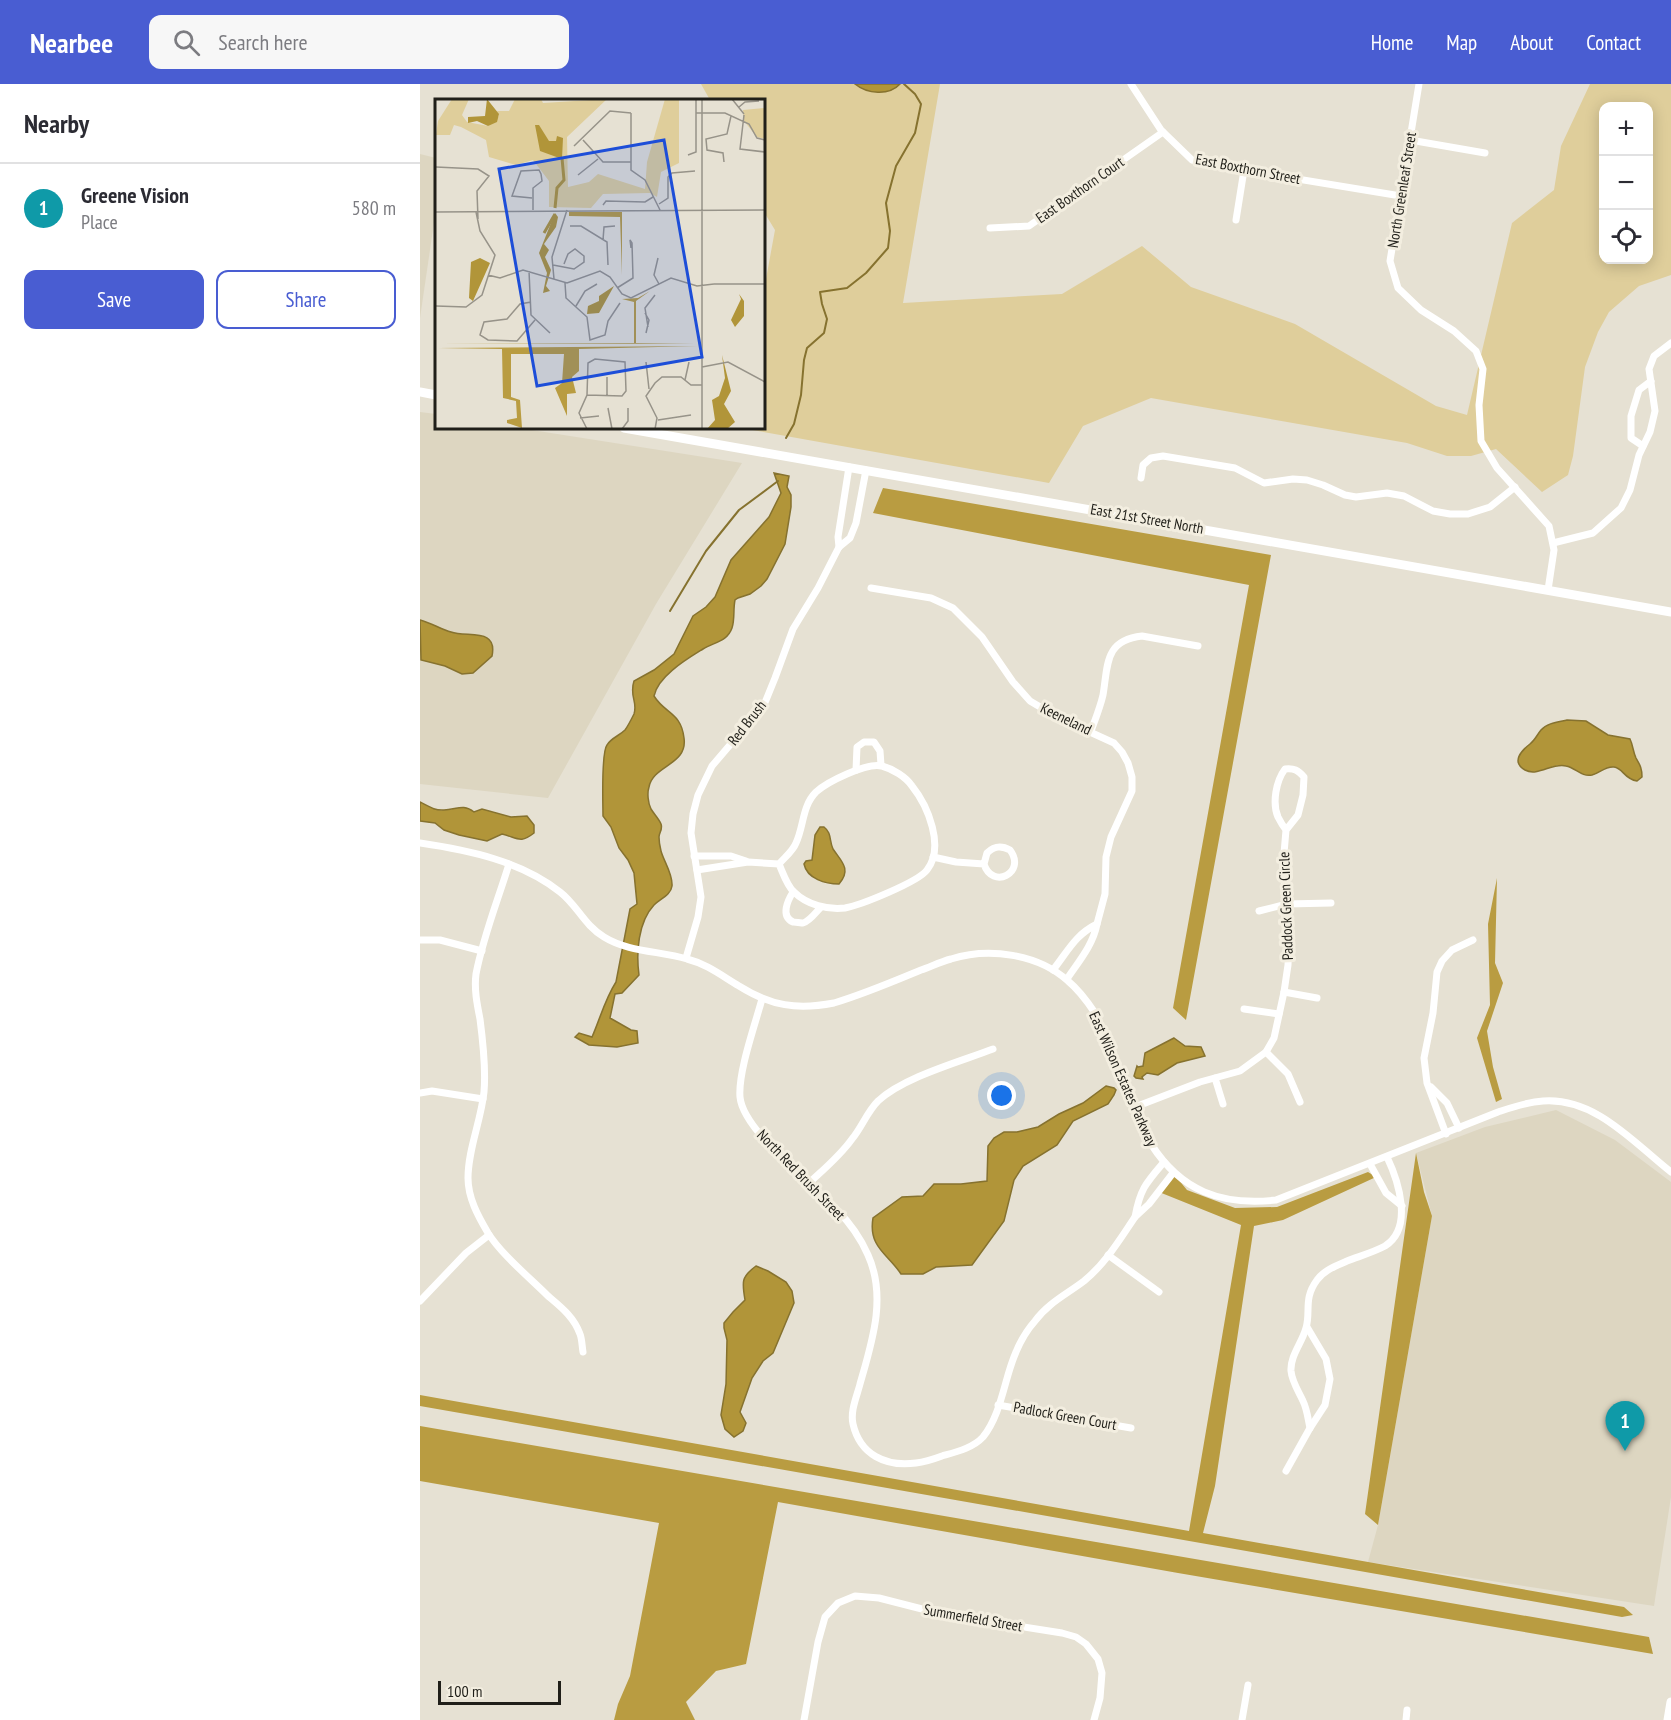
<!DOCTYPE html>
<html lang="en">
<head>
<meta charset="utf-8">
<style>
  body { margin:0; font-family:"PT Sans Narrow",sans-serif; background:#f7f7f7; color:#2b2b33 }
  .controls { position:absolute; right:18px; top:18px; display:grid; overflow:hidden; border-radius:12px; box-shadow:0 3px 15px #0003 }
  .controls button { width:54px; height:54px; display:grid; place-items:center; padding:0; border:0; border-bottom:2px solid #e1e1e2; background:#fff; color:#2b2b33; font:30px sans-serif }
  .scale { position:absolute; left:18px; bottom:15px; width:123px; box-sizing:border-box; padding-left:6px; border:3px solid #201f19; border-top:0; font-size:16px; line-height:21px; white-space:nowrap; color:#201f19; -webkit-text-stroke:4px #f3eee0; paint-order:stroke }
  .you { position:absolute; left:582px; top:1012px; width:21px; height:21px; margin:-15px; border:4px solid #fff; border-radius:50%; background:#1a73e8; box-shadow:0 0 0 9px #1a73e833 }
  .badge { display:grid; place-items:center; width:39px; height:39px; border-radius:50%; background:#495dd2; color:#fff; font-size:20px; font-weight:700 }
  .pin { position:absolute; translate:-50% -50px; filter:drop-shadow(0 2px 3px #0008) }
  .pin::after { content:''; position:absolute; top:32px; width:21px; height:18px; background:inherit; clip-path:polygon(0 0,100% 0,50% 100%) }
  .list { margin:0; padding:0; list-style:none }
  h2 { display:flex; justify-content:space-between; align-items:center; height:78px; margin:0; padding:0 24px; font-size:26px }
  h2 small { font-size:20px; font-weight:400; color:#7c7c81 }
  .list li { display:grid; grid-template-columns:39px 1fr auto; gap:18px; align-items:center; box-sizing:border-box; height:90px; padding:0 24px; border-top:2px solid #e1e1e2 }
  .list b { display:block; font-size:22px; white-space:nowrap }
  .list p { margin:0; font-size:20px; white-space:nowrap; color:#7c7c81 }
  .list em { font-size:20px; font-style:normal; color:#7c7c81 }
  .actions { display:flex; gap:12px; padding:18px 24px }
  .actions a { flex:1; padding:14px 0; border:2px solid #495dd2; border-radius:12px; text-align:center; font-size:21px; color:#495dd2 }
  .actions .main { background:#495dd2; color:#fff }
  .icon { flex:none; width:33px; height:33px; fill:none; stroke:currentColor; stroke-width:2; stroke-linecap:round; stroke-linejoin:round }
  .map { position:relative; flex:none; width:1251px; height:1636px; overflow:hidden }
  header { display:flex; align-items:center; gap:36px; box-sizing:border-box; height:84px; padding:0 30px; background:#495dd2; color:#fff }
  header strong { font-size:28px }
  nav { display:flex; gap:33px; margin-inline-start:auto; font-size:21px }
  .search { width:420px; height:54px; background:#f7f7f7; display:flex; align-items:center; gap:15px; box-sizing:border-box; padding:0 21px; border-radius:12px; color:#7c7c81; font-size:22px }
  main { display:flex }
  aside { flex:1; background:#fff }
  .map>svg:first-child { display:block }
</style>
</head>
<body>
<header>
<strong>Nearbee</strong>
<div class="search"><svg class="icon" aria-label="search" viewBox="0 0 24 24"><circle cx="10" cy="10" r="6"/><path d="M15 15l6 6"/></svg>Search here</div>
<nav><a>Home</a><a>Map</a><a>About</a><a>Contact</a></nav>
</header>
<main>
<aside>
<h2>Nearby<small></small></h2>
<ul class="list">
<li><span class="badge" style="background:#0f9aa8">1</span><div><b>Greene Vision</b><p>Place</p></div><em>580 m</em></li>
</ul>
<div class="actions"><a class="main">Save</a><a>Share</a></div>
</aside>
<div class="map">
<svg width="1251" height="1636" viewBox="0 0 1251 1636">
  <rect width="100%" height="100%" fill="#e6e1d3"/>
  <g fill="#ddd6c1">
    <path d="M 0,70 L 16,74 L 16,125 L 0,234 Z"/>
    <path d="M 0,328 L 16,330 L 16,344 L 99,344 L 322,379 L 236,520 L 128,714 L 0,700 Z"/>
    <path d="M 1136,1026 L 1195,1056 L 1251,1098 L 1251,1413 L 1234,1522 L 948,1478 L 958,1441 L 1012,1132 L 996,1069 L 1065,1043 Z"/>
  </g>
  <path fill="#dfce9b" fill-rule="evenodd" d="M 281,0 L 520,0 L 483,219 L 642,210 L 722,162 L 771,203 L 875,240 L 1016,322 L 1047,331 L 1092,139 L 1134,106 L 1141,62 L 1170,0 L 1251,0 L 1251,191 L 1219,202 L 1189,228 L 1178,248 L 1165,283 L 1153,372 L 1148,391 L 1122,408 L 1076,365 L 1051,372 L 1027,372 L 987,359 L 731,314 L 663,342 L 629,399 L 321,344 L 344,344 L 344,206 L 355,146 L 344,128 L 344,16 L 290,16 ZM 1184,22 L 1228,22 L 1228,176 L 1184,176 Z"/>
  <g fill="#b99c41">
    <path d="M 463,404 L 851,471 L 766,936 L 753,924 L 829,501 L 453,429 Z"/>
    <path d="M 1077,794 L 1075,879 L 1083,899 L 1067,947 L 1073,983 L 1082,1015 L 1076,1018 L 1057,954 L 1070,921 L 1068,840 Z"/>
    <path d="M 996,1069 L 1004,1108 L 1012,1132 L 958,1441 L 945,1430 Z"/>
    <path d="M 948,1088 L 956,1093 L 863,1136 L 834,1142 L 795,1402 L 783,1449 L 1204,1523 L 1213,1531 L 1202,1533 L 0,1322 L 0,1311 L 769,1447 L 821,1141 L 739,1108 L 753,1089 L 767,1106 L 815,1124 L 857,1123 Z"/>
    <path d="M 0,1342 L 1229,1553 L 1233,1570 L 758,1489 L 358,1418 L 326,1580 L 296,1587 L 266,1618 L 275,1636 L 194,1636 L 198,1620 L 210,1592 L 239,1439 L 0,1397 Z"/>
  </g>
  <g fill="#b19539" stroke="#86722f" stroke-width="1.5">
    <path d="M 435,0 L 480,0 C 469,12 447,10 435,0 Z"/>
    <path d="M 354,389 L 369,392 L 367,403 L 371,411 L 371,423 L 365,460 L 347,495 L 341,502 L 330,510 L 318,514 L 315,516 C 313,525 315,535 312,544 C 307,558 294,558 283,565 C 267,575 238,592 234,612 C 245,630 261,628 264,654 C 268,681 233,681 229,703 C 227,709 228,719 231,725 C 234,730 239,735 241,740 C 243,745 239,749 239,753 C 239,757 240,763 241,767 C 244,778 253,790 252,802 C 251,811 240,815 234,821 C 218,838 216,869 219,891 L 202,909 L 195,910 L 190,934 L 211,946 L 217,947 L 218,959 L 197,963 L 169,961 L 155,953 L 159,949 L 172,953 C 180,935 185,915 196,898 L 210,825 L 217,820 L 214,789 L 208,776 L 199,764 L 191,743 L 183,732 C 183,719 181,669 187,661 C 191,654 199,652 205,646 C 208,642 212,634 214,630 C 218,618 209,612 214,597 L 234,586 L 254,570 L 273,532 L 286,523 L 295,513 L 311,476 L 349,433 L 361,409 Z"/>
    <path d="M 0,536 C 11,539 21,545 31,548 C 47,554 78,543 72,572 L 53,589 L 42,590 L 25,582 L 1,576 Z"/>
    <path d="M 1147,636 L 1166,637 L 1188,651 L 1210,655 C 1213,661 1213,668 1216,674 C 1220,681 1222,684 1222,693 L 1217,697 C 1204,695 1203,684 1194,683 C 1185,682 1180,689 1172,691 C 1161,693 1156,684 1146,682 C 1133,678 1118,693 1105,686 C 1091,678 1101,667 1110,660 C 1115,656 1117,651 1121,646 C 1127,639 1138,638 1147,636 Z"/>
    <path d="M 0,718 C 8,722 15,727 24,726 C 36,726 43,719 54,728 L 62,725 L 91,733 L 107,732 L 114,741 L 114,749 C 100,760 98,754 82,750 L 67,757 L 39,751 L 24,746 L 15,739 L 0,737 Z"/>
    <path d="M 400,743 L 404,743 C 412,749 409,757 413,765 C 421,777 432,785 419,800 C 406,800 387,795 384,780 L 386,777 L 392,776 L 395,751 Z"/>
    <path d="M 754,954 L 765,962 L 781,963 L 785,972 L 757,979 L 738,991 L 727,989 L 722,993 L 723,995 L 716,994 L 714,992 L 717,982 L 718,983 L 723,982 L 725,969 Z"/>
    <path d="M 686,1002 L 694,1004 L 696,1006 L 694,1011 L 688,1020 L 653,1037 L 637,1061 L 603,1082 L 594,1096 L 584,1137 L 552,1181 L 516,1183 L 503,1190 L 481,1190 C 468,1170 448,1163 453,1134 L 482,1113 L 503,1112 L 514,1100 L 541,1100 L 567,1097 L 568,1062 L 574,1054 L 584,1048 L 597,1048 L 618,1043 L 639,1030 L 663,1019 Z"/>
    <path d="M 336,1182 L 348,1187 L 366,1198 L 372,1207 L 374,1219 L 353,1269 L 343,1277 L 332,1294 L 320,1328 L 326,1339 L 323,1347 L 314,1353 L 305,1345 L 301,1331 L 306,1300 L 307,1256 L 304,1244 L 304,1239 L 313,1228 L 325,1216 C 322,1198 321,1193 336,1182 Z"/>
  </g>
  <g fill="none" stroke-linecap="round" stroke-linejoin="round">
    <g stroke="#86722f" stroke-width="2">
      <path d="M 366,354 L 374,340 L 381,311 L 384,276 L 387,264 L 404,249 L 407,235 L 402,220 L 400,208 L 427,204 L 446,189 L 468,164 L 470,147 L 466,119 L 476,82 L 495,49 L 501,20 L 495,10 L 484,0"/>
      <path d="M 250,527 L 286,467 L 319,426 L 358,397"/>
    </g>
    <g stroke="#fff" stroke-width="7">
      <path d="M 711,0 L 741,46 L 772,76 L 798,82 L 981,112"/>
      <path d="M 999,0 L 970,177 L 978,204 L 1001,226 L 1034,247 L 1056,267 L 1063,285 L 1059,321 L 1061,357 L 1077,384 L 1129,442 L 1134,466 L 1128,506"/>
      <path d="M 990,56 L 1065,69"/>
      <path d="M 816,136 L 824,86"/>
      <path d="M 570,144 L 609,142 L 743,48"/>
      <path d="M 1223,362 L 1211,354 L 1211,332 L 1219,306 L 1231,297"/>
      <path d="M 721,394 L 723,381 L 731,374 L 743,372 L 815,384 L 844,399 L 873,395 L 887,396 L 903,401 L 925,411 L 936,413 L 967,409 L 984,412 L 1013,427 L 1030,430 L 1048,430 L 1070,423 L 1095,403"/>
      <path d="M 1133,459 L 1173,449 L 1201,424 L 1210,406 L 1219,371 L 1230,348 L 1235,327 L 1229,285 L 1234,272 L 1251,259"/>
      <path d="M 419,463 L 418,453 L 429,383"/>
      <path d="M 451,504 L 511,514 L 533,524 L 562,553 L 593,598 L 610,617 L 637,633 L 694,659 L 702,668 L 708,679 L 712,693 L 712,707 L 691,753 L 686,773 L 685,810 L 677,840"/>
      <path d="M 671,647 C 675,636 680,624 683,611 C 688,582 684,556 722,552 L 778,562"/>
      <path d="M 436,686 L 437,663 L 444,658 L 454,658 L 460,667 L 461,681"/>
      <path d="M 0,759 C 48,766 101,777 140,808 C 157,821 164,841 184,853 C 208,868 240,867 267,875 C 287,880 302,892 319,902 C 351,922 377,926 414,919 C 444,910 472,898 501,886 C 510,883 520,878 531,875 C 569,863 618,870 648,897 C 659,906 667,917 675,929 L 731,1060 C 761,1107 801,1122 856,1116 L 1078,1028 C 1093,1023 1107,1018 1123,1017 C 1175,1013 1214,1059 1251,1088"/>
      <path d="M 274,772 L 311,772 L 326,777"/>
      <path d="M 513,773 L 536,778 L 564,780 C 572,806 607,789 590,766 C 581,761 574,762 567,769 L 564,780"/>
      <path d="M 89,780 C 78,816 63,853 56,890 C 54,905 57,920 60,935 C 63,958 66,985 64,1008 C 61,1037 48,1065 48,1094 C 48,1114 58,1132 68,1149 C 81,1170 110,1194 128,1212 C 141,1223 154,1233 160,1250 C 162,1255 162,1262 163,1268"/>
      <path d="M 277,786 L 328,778 L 359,780 C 363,789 367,802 374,808 C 387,821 408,826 425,824 C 441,821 498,798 507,786 C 525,763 508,722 492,702 C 486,693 473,685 462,682 C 447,678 407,698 396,708 C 382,722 384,742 376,759 C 373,767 365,773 359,780"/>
      <path d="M 373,808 C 368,816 360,832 373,838 C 374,838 382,839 383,839 C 390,837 396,828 401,823"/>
      <path d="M 839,827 L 867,820 L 911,819"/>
      <path d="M 0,856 L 20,856 L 62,867"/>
      <path d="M 266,874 L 278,833 L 281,813 L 271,749 L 273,730 L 278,711 L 292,682 L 344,621 L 355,594 L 373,545 L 398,504 L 419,463 L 430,454 L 436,439 L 446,386"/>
      <path d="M 633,886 C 648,867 655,851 677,840 C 673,861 659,877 647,895"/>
      <path d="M 864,908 L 897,914"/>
      <path d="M 342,915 C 335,941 318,988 320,1013 C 323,1047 393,1100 417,1126 C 429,1138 441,1155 448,1171 C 467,1213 452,1258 440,1300 C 437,1312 430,1327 433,1340 C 440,1371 466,1383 496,1379 C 505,1378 514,1375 522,1372 C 536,1368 553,1364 563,1353 C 582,1329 584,1295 596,1268 C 601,1256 607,1246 615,1237 C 628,1219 647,1210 664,1197 C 686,1179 700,1155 715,1133"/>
      <path d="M 824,925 L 859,930"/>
      <path d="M 846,968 L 868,990 L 880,1018"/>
      <path d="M 795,994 L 803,1020"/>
      <path d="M 1011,1003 L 1027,1019 L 1039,1044"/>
      <path d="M 0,1009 L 12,1007 L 63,1015"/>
      <path d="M 715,1023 L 780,998 L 820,987 L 846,968 L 854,954 L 864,908 L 868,881 L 869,851 L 863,781 L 866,746 L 878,731 L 883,711 L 884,693 C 878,686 874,684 865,685 C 856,697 852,719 858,733 C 860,737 863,742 866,746"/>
      <path d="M 1026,1050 L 1007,999 L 1004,974 L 1013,929 L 1017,888 L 1022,877 L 1032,866 L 1053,856"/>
      <path d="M 744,1078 C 726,1099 720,1105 715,1133 L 729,1120 L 753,1089"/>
      <path d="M 950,1080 L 966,1109 L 982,1122"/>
      <path d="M 389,1099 C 404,1085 420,1072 432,1055 C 442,1043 447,1028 458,1017 C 484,993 539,978 573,965"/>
      <path d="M 688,1171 L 739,1208"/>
      <path d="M 0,1217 L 46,1169 L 69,1151"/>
      <path d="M 578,1321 L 711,1344"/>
      <path d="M 890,1344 C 888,1335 887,1325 883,1317 C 879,1308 872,1298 871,1287 C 870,1272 882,1259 886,1244 C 891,1227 883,1215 897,1196 C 904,1186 916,1182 927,1177 C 940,1172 954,1168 965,1162 C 994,1144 978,1096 967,1073"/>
      <path d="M 866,1387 L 890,1344 L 905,1321 L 910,1295 L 906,1275 L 887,1243"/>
      <path d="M 384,1636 L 398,1558 L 405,1533 L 418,1519 L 435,1512 L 459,1514 L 502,1525 L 560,1536 L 642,1549 L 656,1553 L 666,1560 L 678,1575 L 682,1589 L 680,1614 L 674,1636"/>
      <path d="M 822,1636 L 828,1601"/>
      <path d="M 986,1636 L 987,1626"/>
    </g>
    <g stroke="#fff" stroke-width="9">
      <path d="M 0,308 L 16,311"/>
      <path d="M 204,344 L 1251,528"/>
      <path d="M 1248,1636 L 1251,1618"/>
    </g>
  </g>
  <g text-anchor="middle" stroke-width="6" stroke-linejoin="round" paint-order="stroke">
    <g font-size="15" fill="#201f19" stroke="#f3eee0">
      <text transform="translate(828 85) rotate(11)" y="5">East Boxthorn Street</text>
      <text transform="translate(660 106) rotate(-35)" y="5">East Boxthorn Court</text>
      <text transform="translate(982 106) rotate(-81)" y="5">North Greenleaf Street</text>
      <text transform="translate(727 435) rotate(10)" y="5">East 21st Street North</text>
      <text transform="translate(646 635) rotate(26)" y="5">Keeneland</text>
      <text transform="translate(327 639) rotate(-52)" y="5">Red Brush</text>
      <text transform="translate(866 822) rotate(-92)" y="5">Paddock Green Circle</text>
      <text transform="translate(703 995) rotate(66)" y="5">East Wilson Estates Parkway</text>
      <text transform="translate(381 1091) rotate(46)" y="5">North Red Brush Street</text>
      <text transform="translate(645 1332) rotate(10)" y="5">Padlock Green Court</text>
      <text transform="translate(553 1534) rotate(10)" y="5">Summerfield Street</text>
    </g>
  </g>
  <g transform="translate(15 15)">
    <rect width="330" height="330" fill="#e6e1d3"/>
    <path d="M 17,0 L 34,0 L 27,16 L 32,23 L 53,27 L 64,17 L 62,12 L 74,12 L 80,0 L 106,0 L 108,4 L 172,0 L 132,38 L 133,88 L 154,83 L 163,75 L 210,90 L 212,63 L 230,0 L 244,0 L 244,64 L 226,73 L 222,98 L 215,94 L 168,95 L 156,109 L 114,108 L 114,82 L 98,61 L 81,66 L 54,58 L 51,41 L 26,28 L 19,26 L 15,36 L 1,36 L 3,22 ZM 330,9 L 330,40 L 322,38 L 309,22 L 308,11 Z" fill="#dfce9b"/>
    <path d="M 134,113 L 187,113 L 187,176 L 185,118 L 134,117 ZM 215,192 L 201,202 L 201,244 L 260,245 L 4,244 L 199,244 L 199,203 L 187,200 L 203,199 ZM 263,247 L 144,250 L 144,272 L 137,278 L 141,294 L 132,295 L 132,317 L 120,289 L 127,284 L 129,255 L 76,255 L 76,298 L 85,301 L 87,329 L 72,324 L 72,321 L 82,319 L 81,302 L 68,299 L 67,250 L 3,249 Z" fill="#b99c41"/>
    <path d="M 52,0 L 64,15 L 62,23 L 53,27 L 42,22 L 33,24 L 33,18 L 50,17 ZM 100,26 L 104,26 L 114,42 L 121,42 L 122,37 L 128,39 L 127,60 L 105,52 ZM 120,114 L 123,118 L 121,128 L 109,145 L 114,151 L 110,158 L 116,171 L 111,187 L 115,192 L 108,194 L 112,174 L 104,154 ZM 45,159 L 55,164 L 38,202 L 34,199 L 36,163 ZM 179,187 L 164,214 L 152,215 L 153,207 L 164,202 L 164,197 ZM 304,195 L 309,202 L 309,217 L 300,228 L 296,221 L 306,200 ZM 287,256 L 296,292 L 289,305 L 300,323 L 292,330 L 272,330 L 280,321 L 277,301 L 284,297 L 290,279 Z" fill="#b19539"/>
    <path fill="none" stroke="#b19539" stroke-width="3" d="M 120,109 L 122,89 L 129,81 L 127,59M 109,134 L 120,115"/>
    <path fill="none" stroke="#979389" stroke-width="1.5" d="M 267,0 L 267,330M 297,0 L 309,15M 304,8 L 310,3 L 324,2M 196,14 L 196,71 L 210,81 L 225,111M 261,14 L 290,14 L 314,25 L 322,39 L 330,41M 309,16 L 305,50 L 330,53M 0,19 L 0,227M 148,41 L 168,63 L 196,63M 139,47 L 175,12 L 196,14M 253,56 L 261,53 L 261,0M 289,63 L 288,54 L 272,51 L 271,40 L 292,35 L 296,17M 1,68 L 43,70 L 54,77 L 42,92 L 43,120M 143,76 L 163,60M 97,99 L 77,97 L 86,72 L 104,71 L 106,75 L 107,82 L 98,89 L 98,111M 224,105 L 233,99 L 233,78 L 237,74 L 260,72M 168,106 L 171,102 L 210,103 L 218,98M 0,113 L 330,111M 135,127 L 146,127 L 172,143 L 173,166M 168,141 L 169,128 L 180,127M 223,159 L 219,176 L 224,185M 118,166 L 139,170 L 149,163 L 149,157 L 140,150 L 133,155 L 129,165M 94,172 L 96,216 L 115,234M 53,176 L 65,179 L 88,171 L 132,184 L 165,172 L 175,178 L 187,195 L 196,199 L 236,179 L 262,187 L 279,185M 119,180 L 117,158 L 132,111M 130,184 L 131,199 L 152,218 L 155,241 L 170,236 L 173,222 L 185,204M 279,185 L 330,185M 182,189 L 198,179 L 197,144 L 195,141 L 196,149M 96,203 L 85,205 L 72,220 L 49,223 L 45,236 L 53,241 L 82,242 L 100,221M 1,207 L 31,208 L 47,196 L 60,156 L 45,132 L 41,113M 141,207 L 150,192 L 162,185M 210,214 L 214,221 L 211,234M 213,228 L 210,209 L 220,196M 211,263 L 214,290M 267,268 L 293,263 L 330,283M 250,281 L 254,263M 152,296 L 187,297 L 191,292 L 190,263 L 160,260 L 153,264 L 152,296 L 144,314 L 152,330M 172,297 L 172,278M 173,309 L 177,330M 145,319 L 164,317M 223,321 L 256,316M 187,330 L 193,322 L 193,309M 220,330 L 222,319 L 211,297 L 220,284 L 227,278 L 246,278 L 256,286 L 267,286"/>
    <path fill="#1d4ed8" fill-opacity="0.15" stroke="#1d4ed8" stroke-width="3" d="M 229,41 L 267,258 L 102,287 L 64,70 Z"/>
    <rect width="330" height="330" fill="none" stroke="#201f19" stroke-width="3"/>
  </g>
</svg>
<div class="controls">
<button>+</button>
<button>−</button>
<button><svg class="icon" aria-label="locate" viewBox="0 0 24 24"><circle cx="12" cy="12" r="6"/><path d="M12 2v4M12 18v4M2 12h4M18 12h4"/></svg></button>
</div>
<div class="scale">100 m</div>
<div class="you"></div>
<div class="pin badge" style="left:1205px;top:1367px;background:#0f9aa8">1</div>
</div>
</main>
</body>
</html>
